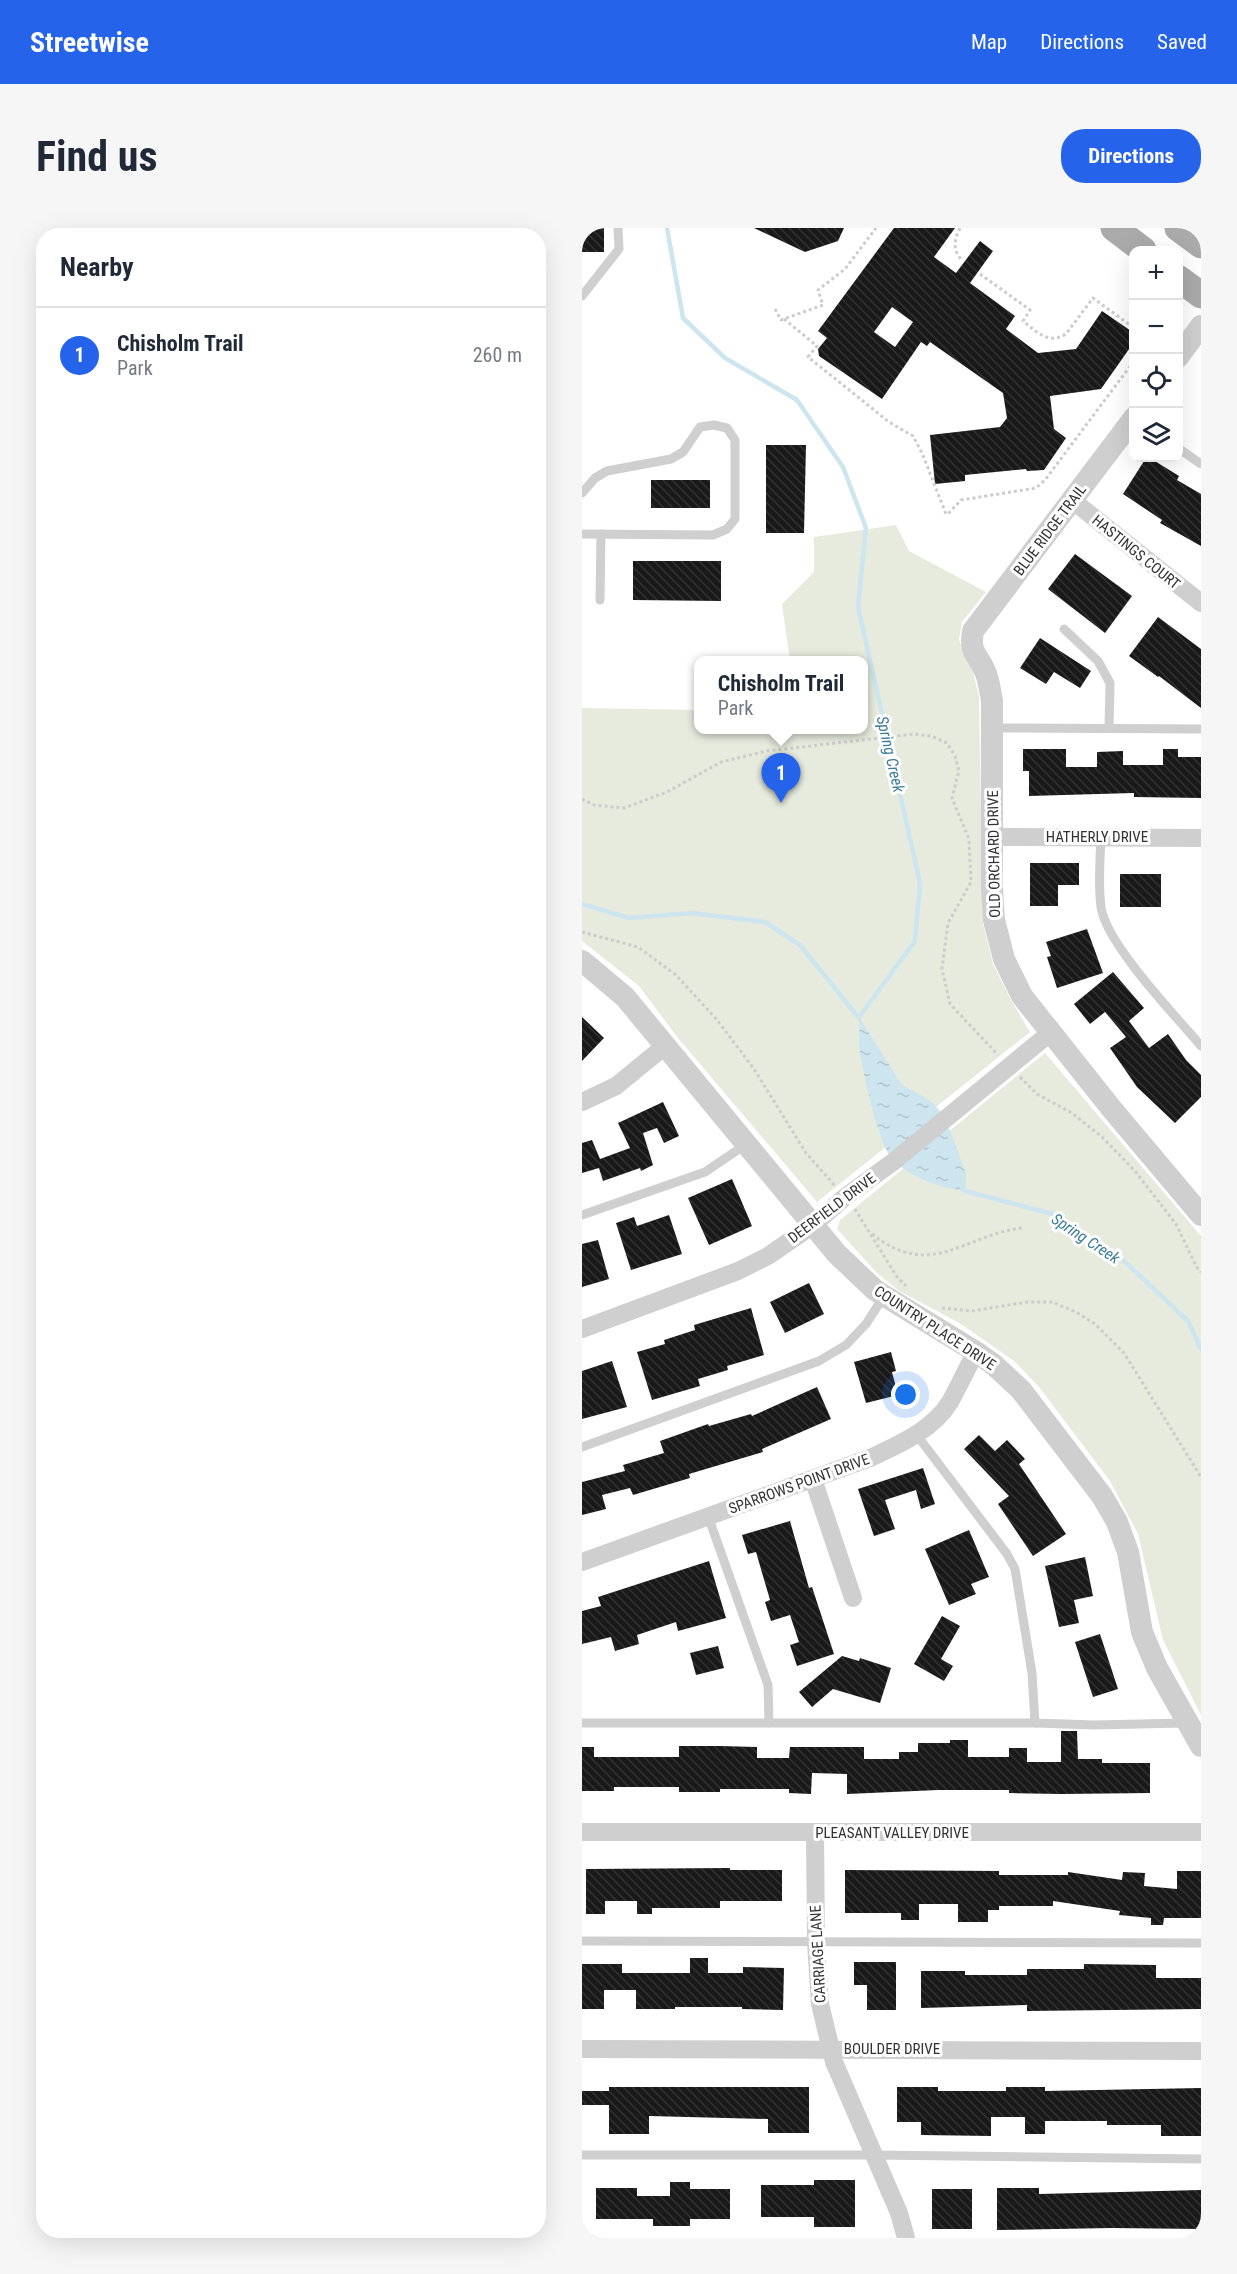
<!DOCTYPE html>
<html lang="en">
<head>
<meta charset="utf-8">
<style>
  body { margin:0; font-family:"Roboto Condensed",sans-serif; background:#f6f6f7; color:#1f2937 }
  .controls { position:absolute; right:18px; top:18px; display:grid; overflow:hidden; border-radius:12px; box-shadow:0 6px 24px #0002 }
  .controls button { width:54px; height:54px; display:grid; place-items:center; padding:0; border:0; border-bottom:2px solid #e0e1e3; background:#fff; color:#1f2937; font:30px sans-serif }
  .you { position:absolute; left:324px; top:1167px; width:21px; height:21px; margin:-15px; border:4px solid #fff; border-radius:50%; background:#1a73e8; box-shadow:0 0 0 9px #1a73e833 }
  .badge { display:grid; place-items:center; width:39px; height:39px; border-radius:50%; background:#2563eb; color:#fff; font-size:20px; font-weight:700 }
  .pin { position:absolute; translate:-50% -50px; filter:drop-shadow(0 2px 3px #0008) }
  .pin::after { content:''; position:absolute; top:32px; width:21px; height:18px; background:inherit; clip-path:polygon(0 0,100% 0,50% 100%) }
  .popup { position:absolute; left:112px; top:428px; width:174px; height:78px; box-sizing:border-box; display:grid; place-content:center; border-radius:12px; background:#fff; filter:drop-shadow(0 2px 4px #0005); font-size:20px; white-space:nowrap; color:#747a83 }
  .popup b { font-size:22px; color:#1f2937 }
  .popup::after { content:''; position:absolute; left:50%; top:100%; margin-left:-12px; border:12px solid transparent; border-top-color:#fff }
  .list { margin:0; padding:0; list-style:none }
  h2 { display:flex; justify-content:space-between; align-items:center; height:78px; margin:0; padding:0 24px; font-size:26px }
  h2 small { font-size:20px; font-weight:400; color:#747a83 }
  .list li { display:grid; grid-template-columns:39px 1fr auto; gap:18px; align-items:center; box-sizing:border-box; height:96px; padding:0 24px; border-top:2px solid #e0e1e3 }
  .list b { display:block; font-size:22px; white-space:nowrap }
  .list p { margin:0; font-size:20px; white-space:nowrap; color:#747a83 }
  .list em { font-size:20px; font-style:normal; color:#747a83 }
  .icon { flex:none; width:33px; height:33px; fill:none; stroke:currentColor; stroke-width:2; stroke-linecap:round; stroke-linejoin:round }
  .map { position:relative; flex:none; width:619px; height:2010px; overflow:hidden; border-radius:24px }
  header { display:flex; align-items:center; gap:36px; box-sizing:border-box; height:84px; padding:0 30px; background:#2563eb; color:#fff }
  header strong { font-size:28px }
  nav { display:flex; gap:33px; margin-inline-start:auto; font-size:21px }
  .intro { display:flex; align-items:center; justify-content:space-between; box-sizing:border-box; height:144px; padding:0 36px }
  h1 { margin:0; font-size:42px }
  .button { padding:15px 27px; border-radius:24px; background:#2563eb; color:#fff; font-size:21px; font-weight:700 }
  main { display:flex; gap:36px; padding:0 36px }
  aside { flex:1; background:#fff; border-radius:24px; box-shadow:0 6px 24px #0002 }
  .map>svg:first-child { display:block }
</style>
</head>
<body>
<header>
<strong>Streetwise</strong>
<nav><a>Map</a><a>Directions</a><a>Saved</a></nav>
</header>
<div class="intro"><h1>Find us</h1><a class="button">Directions</a></div>
<main>
<aside>
<h2>Nearby<small></small></h2>
<ul class="list">
<li><span class="badge">1</span><div><b>Chisholm Trail</b><p>Park</p></div><em>260 m</em></li>
</ul>
</aside>
<div class="map">
<svg width="619" height="2010" viewBox="0 0 619 2010">
  <defs>
    <pattern id="water-ripples" width="26" height="14" patternUnits="userSpaceOnUse" patternTransform="scale(1.5)"><rect width="26" height="14" fill="#cce5ee"/><path d="M2 4q2-2 4 0t4 0M15 11q2-2 4 0t4 0" fill="none" stroke="#b0c5cd"/></pattern>
    <pattern id="building-back-hatch" width="6" height="6" patternUnits="userSpaceOnUse" patternTransform="scale(1.5)"><rect width="6" height="6" fill="#191919"/><path d="M-1 5l2 2M0 0l6 6M5-1l2 2" fill="none" stroke="#323232"/></pattern>
  </defs>
  <rect width="100%" height="100%" fill="#fff"/>
  <g fill="#e6ebdd">
    <path d="M 314,297 L 327,323 L 404,364 L 380,394 L 377,411 L 381,425 L 391,444 L 397,469 L 401,696 L 411,736 L 429,772 L 448,804 L 235,974 L 96,810 L 57,758 L 0,713 L 0,480 L 116,482 L 116,502 L 282,502 L 282,432 L 208,432 L 200,376 L 232,344 L 232,309 Z"/>
    <path d="M 463,825 L 619,1008 L 619,1487 L 581,1412 L 556,1306 L 528,1253 L 457,1159 L 432,1133 L 379,1096 L 317,1063 L 294,1044 L 255,1001 L 258,992 Z"/>
  </g>
  <path fill="url(#water-ripples)" d="M 277,789 L 320,857 L 349,873 L 363,889 L 384,946 L 383,963 C 358,960 330,950 311,932 C 297,918 283,852 279,831 C 276,817 278,802 277,789 Z"/>
  <g fill="none" stroke-linecap="round" stroke-linejoin="round">
    <g stroke="#cce5ee" stroke-width="4.5">
      <path d="M 85,0 L 101,90 L 143,130 L 215,172 L 261,239 L 284,300 L 276,379 L 338,655 L 333,713 L 277,789"/>
      <path d="M 0,676 L 47,690 L 109,685 L 183,694 L 218,717 L 277,790"/>
      <path d="M 380,960 L 383,963 L 471,986 L 538,1029 L 606,1093 L 619,1121"/>
    </g>
  </g>
  <g fill="url(#building-back-hatch)" fill-rule="evenodd">
    <rect x="0" y="0" width="22" height="24"/>
    <path d="M 172,0 L 262,0 L 256,13 L 223,24 Z"/>
    <path d="M 312,0 L 373,0 L 352,29 L 374,45 L 398,13 L 411,23 L 388,55 L 433,88 L 424,101 L 456,125 L 494,121 L 520,83 L 552,105 L 552,114 L 519,161 L 468,168 L 472,201 L 484,210 L 462,242 L 445,243 L 444,241 L 383,247 L 383,253 L 353,256 L 348,207 L 418,199 L 425,190 L 421,165 L 348,114 L 345,118 L 339,114 L 300,171 L 237,128 L 236,121 L 245,110 L 236,103 ZM 310,79 L 331,94 L 313,119 L 292,104 Z"/>
    <path d="M 184,217 L 224,217 L 222,305 L 184,305 Z"/>
    <path d="M 564,230 L 568,230 L 597,248 L 595,252 L 619,266 L 619,318 L 578,295 L 580,292 L 541,266 Z"/>
    <rect x="69" y="252" width="59" height="28"/>
    <path d="M 493,326 L 550,368 L 523,405 L 466,361 Z"/>
    <path d="M 51,333 L 139,333 L 139,373 L 51,372 Z"/>
    <path d="M 576,389 L 619,421 L 619,480 L 577,448 L 576,449 L 547,428 Z"/>
    <path d="M 458,410 L 509,443 L 498,460 L 472,444 L 464,456 L 438,440 Z"/>
    <path d="M 441,521 L 484,521 L 484,539 L 515,539 L 515,524 L 541,523 L 541,537 L 581,537 L 581,521 L 596,521 L 596,529 L 619,529 L 619,570 L 552,569 L 552,565 L 447,568 L 447,543 L 441,543 Z"/>
    <path d="M 448,635 L 497,635 L 497,657 L 476,657 L 476,678 L 448,678 Z"/>
    <rect x="538" y="646" width="41" height="33"/>
    <path d="M 505,701 L 521,745 L 475,760 L 465,729 L 469,728 L 464,714 Z"/>
    <path d="M 531,744 L 562,780 L 547,793 L 567,820 L 586,806 L 604,832 L 619,847 L 619,869 L 593,895 L 555,859 L 528,820 L 544,809 L 523,784 L 508,796 L 492,776 Z"/>
    <path d="M 0,789 L 22,810 L 0,833 Z"/>
    <path d="M 81,874 L 97,908 L 82,915 L 75,900 L 61,905 L 71,937 L 59,943 L 58,940 L 21,953 L 17,940 L 0,945 L 0,915 L 10,912 L 18,931 L 48,920 L 36,895 Z"/>
    <path d="M 150,951 L 170,998 L 127,1017 L 106,970 Z"/>
    <path d="M 87,987 L 100,1026 L 49,1042 L 34,995 L 52,989 L 55,998 Z"/>
    <path d="M 16,1012 L 27,1051 L 0,1059 L 0,1016 Z"/>
    <path d="M 227,1055 L 242,1086 L 203,1105 L 188,1074 Z"/>
    <path d="M 169,1080 L 182,1127 L 145,1138 L 146,1142 L 116,1151 L 118,1158 L 70,1172 L 55,1124 L 83,1116 L 82,1112 L 113,1102 L 112,1097 Z"/>
    <path d="M 309,1124 L 314,1143 L 310,1144 L 316,1167 L 284,1175 L 272,1134 Z"/>
    <path d="M 30,1133 L 45,1179 L 0,1191 L 0,1143 Z"/>
    <path d="M 235,1159 L 249,1191 L 180,1221 L 181,1224 L 107,1246 L 108,1250 L 51,1267 L 48,1260 L 20,1267 L 24,1281 L 0,1287 L 0,1254 L 43,1243 L 41,1237 L 82,1225 L 78,1213 L 126,1196 L 127,1198 L 169,1186 L 170,1188 Z"/>
    <path d="M 397,1207 L 413,1223 L 425,1212 L 443,1231 L 437,1236 L 484,1306 L 451,1328 L 416,1276 L 427,1268 L 382,1221 Z"/>
    <path d="M 341,1240 L 353,1276 L 339,1281 L 334,1262 L 303,1272 L 313,1301 L 292,1308 L 276,1261 Z"/>
    <path d="M 208,1293 L 227,1360 L 230,1359 L 252,1426 L 215,1438 L 208,1417 L 217,1414 L 208,1387 L 189,1393 L 183,1374 L 188,1372 L 174,1324 L 166,1326 L 160,1307 Z"/>
    <path d="M 387,1302 L 407,1349 L 389,1356 L 394,1366 L 367,1377 L 343,1321 Z"/>
    <path d="M 503,1329 L 511,1368 L 492,1372 L 497,1395 L 477,1399 L 463,1338 Z"/>
    <path d="M 127,1333 L 144,1390 L 96,1403 L 94,1394 L 55,1407 L 57,1416 L 33,1423 L 29,1409 L 0,1416 L 0,1383 L 19,1378 L 16,1369 Z"/>
    <path d="M 360,1388 L 378,1398 L 359,1431 L 371,1438 L 362,1453 L 332,1436 Z"/>
    <path d="M 518,1406 L 536,1461 L 511,1469 L 493,1414 Z"/>
    <path d="M 136,1418 L 142,1440 L 114,1447 L 108,1425 Z"/>
    <path d="M 260,1428 L 277,1433 L 278,1430 L 309,1440 L 298,1475 L 251,1461 L 230,1479 L 217,1464 Z"/>
    <path d="M 479,1503 L 495,1503 L 496,1531 L 520,1531 L 520,1535 L 568,1535 L 568,1565 L 479,1566 L 427,1565 L 427,1562 L 356,1562 L 265,1566 L 265,1546 L 230,1545 L 229,1566 L 207,1565 L 207,1561 L 138,1561 L 138,1564 L 97,1564 L 97,1559 L 32,1559 L 32,1563 L 0,1563 L 0,1519 L 12,1519 L 12,1529 L 97,1529 L 97,1518 L 138,1518 L 175,1519 L 175,1530 L 207,1530 L 208,1519 L 282,1519 L 282,1531 L 317,1531 L 317,1524 L 336,1524 L 336,1515 L 368,1515 L 368,1512 L 386,1512 L 386,1529 L 427,1529 L 427,1520 L 445,1520 L 445,1534 L 479,1534 Z"/>
    <path d="M 148,1640 L 148,1642 L 200,1642 L 200,1673 L 138,1673 L 138,1680 L 70,1680 L 70,1686 L 55,1686 L 55,1673 L 23,1673 L 23,1686 L 4,1686 L 4,1641 Z"/>
    <path d="M 263,1642 L 417,1643 L 417,1647 L 486,1647 L 486,1644 L 540,1652 L 541,1644 L 563,1645 L 562,1658 L 595,1661 L 595,1643 L 619,1643 L 619,1690 L 582,1690 L 581,1697 L 569,1697 L 569,1690 L 537,1687 L 538,1683 L 471,1673 L 471,1678 L 417,1678 L 417,1682 L 406,1682 L 406,1694 L 376,1694 L 376,1676 L 337,1676 L 337,1692 L 319,1692 L 319,1685 L 263,1685 Z"/>
    <path d="M 108,1730 L 126,1730 L 126,1745 L 161,1745 L 161,1739 L 202,1740 L 201,1782 L 160,1781 L 160,1779 L 93,1779 L 93,1781 L 54,1781 L 54,1762 L 22,1762 L 22,1781 L 0,1781 L 0,1736 L 40,1736 L 40,1745 L 108,1745 Z"/>
    <path d="M 272,1734 L 314,1734 L 314,1782 L 285,1782 L 285,1757 L 272,1757 Z"/>
    <path d="M 502,1736 L 574,1737 L 574,1750 L 619,1750 L 619,1781 L 445,1783 L 445,1777 L 339,1780 L 339,1743 L 383,1743 L 383,1747 L 445,1747 L 445,1741 L 502,1741 Z"/>
    <path d="M 27,1859 L 227,1859 L 227,1905 L 186,1905 L 186,1891 L 67,1888 L 67,1906 L 27,1906 L 27,1877 L 0,1877 L 0,1863 L 27,1863 Z"/>
    <path d="M 315,1859 L 356,1859 L 356,1863 L 424,1863 L 424,1859 L 463,1859 L 463,1863 L 619,1860 L 619,1908 L 579,1908 L 579,1897 L 525,1897 L 525,1893 L 463,1893 L 463,1906 L 443,1906 L 443,1889 L 409,1889 L 409,1908 L 339,1907 L 339,1894 L 315,1894 Z"/>
    <path d="M 232,1952 L 273,1952 L 273,1999 L 232,1999 L 232,1989 L 179,1989 L 179,1957 L 232,1957 Z"/>
    <path d="M 88,1954 L 108,1954 L 108,1961 L 148,1961 L 148,1991 L 108,1991 L 108,1998 L 71,1998 L 71,1991 L 14,1991 L 14,1960 L 55,1960 L 55,1968 L 88,1968 Z"/>
    <path d="M 415,1960 L 457,1960 L 457,1966 L 619,1962 L 619,2001 L 529,2000 L 415,2002 Z"/>
    <rect x="350" y="1961" width="40" height="40"/>
  </g>
  <g fill="none" stroke-linecap="round" stroke-linejoin="round">
    <g stroke="#ccc" stroke-width="3" stroke-dasharray="3 3" stroke-linecap="butt">
      <path d="M 378,0 C 372,12 370,23 381,33"/>
      <path d="M 398,46 L 448,82 L 441,93 C 455,104 466,117 484,106 L 511,70 L 552,100"/>
      <path d="M 193,81 L 199,92 L 241,77 L 236,62 L 263,41 L 294,0"/>
      <path d="M 202,91 L 235,118 L 226,129 L 307,194 L 331,208 L 340,225 L 364,286 L 366,286 L 379,272 L 454,260 L 463,252 L 552,133"/>
      <path d="M 0,571 L 12,577 L 42,580 L 85,564 L 139,534 L 185,523 L 332,506 L 349,508 L 365,515 L 373,528 L 377,543 L 370,570 L 387,611 L 389,654 L 366,695 L 360,741 L 368,776 L 416,827"/>
      <path d="M 0,704 L 56,719 L 94,747 L 135,792 L 172,841 L 224,925 L 253,958"/>
      <path d="M 438,849 L 455,866 L 490,885 L 520,909 L 553,943 L 594,996 L 614,1038 L 619,1044"/>
      <path d="M 273,981 L 315,1049 L 324,1058"/>
      <path d="M 290,1006 C 350,1053 381,1007 440,1000"/>
      <path d="M 360,1080 L 389,1083 L 446,1074 L 470,1074 L 494,1084 L 513,1096 L 542,1125 L 619,1249"/>
    </g>
    <g stroke="#cfcfcf" stroke-width="9">
      <path d="M 0,68 L 37,21 L 36,0"/>
      <path d="M 596,220 L 619,236"/>
      <path d="M 0,265 L 13,250 L 25,243 L 89,231 L 101,224 L 118,199 L 132,197 L 145,200 L 153,212 L 153,291 L 145,301 L 131,307 L 0,306"/>
      <path d="M 18,372 L 19,306"/>
      <path d="M 482,401 L 516,433 L 528,455 L 527,500"/>
      <path d="M 411,500 L 619,501"/>
      <path d="M 519,609 C 518,632 516,657 519,679 C 524,716 594,788 619,818"/>
      <path d="M 0,987 L 123,944 L 163,917"/>
      <path d="M 334,1206 L 425,1326 L 433,1341 L 450,1445 L 453,1495"/>
      <path d="M 0,1219 L 237,1133 L 264,1117 L 284,1096 L 302,1068"/>
      <path d="M 126,1288 L 186,1457 L 187,1495"/>
      <path d="M 0,1495 L 453,1495 L 512,1497 L 603,1495"/>
      <path d="M 0,1713 L 619,1715"/>
      <path d="M 0,1927 L 292,1927 L 619,1931"/>
    </g>
    <g stroke="#cfcfcf" stroke-width="18">
      <path d="M 490,272 L 619,375"/>
      <path d="M 412,609 L 619,610"/>
      <path d="M 0,874 L 34,858 L 83,818"/>
      <path d="M 0,1101 L 156,1043 L 186,1028 L 231,997 L 263,969 L 311,934 L 468,805"/>
      <path d="M 231,1251 L 271,1370"/>
      <path d="M 0,1334 L 288,1230 C 316,1217 351,1202 368,1174 C 377,1158 385,1140 394,1124"/>
      <path d="M 0,1604 L 619,1604"/>
      <path d="M 233,1605 L 234,1715 L 238,1776 L 252,1834 L 317,1985 L 324,2010"/>
      <path d="M 0,1821 L 619,1823"/>
    </g>
    <g stroke="#cfcfcf" stroke-width="22">
      <path d="M 596,129 L 619,98"/>
      <path d="M 552,190 L 391,403 C 387,425 395,425 403,443 C 407,452 408,463 410,472 L 410,660 L 412,692 L 422,731 L 440,768 L 529,880 L 619,987"/>
      <path d="M 0,733 L 43,769 L 255,1026 L 293,1062 L 394,1124 L 411,1136 L 439,1162 L 520,1268 L 535,1294 L 546,1324 L 560,1404 L 575,1440 L 619,1518"/>
    </g>
    <g stroke="#aaa" stroke-width="27">
      <path d="M 532,0 L 561,22"/>
      <path d="M 596,0 L 619,17"/>
      <path d="M 596,50 L 619,67"/>
    </g>
  </g>
  <g text-anchor="middle" stroke-width="6" stroke-linejoin="round" paint-order="stroke">
    <g font-size="15" fill="#323232" stroke="#fff">
      <text transform="translate(468 302) rotate(-53)" y="5">BLUE RIDGE TRAIL</text>
      <text transform="translate(554 324) rotate(39)" y="5">HASTINGS COURT</text>
      <text x="515" y="614">HATHERLY DRIVE</text>
      <text transform="translate(412 626) rotate(-91)" y="5">OLD ORCHARD DRIVE</text>
      <text transform="translate(250 980) rotate(-37)" y="5">DEERFIELD DRIVE</text>
      <text transform="translate(353 1100) rotate(33)" y="5">COUNTRY PLACE DRIVE</text>
      <text transform="translate(217 1256) rotate(-20)" y="5">SPARROWS POINT DRIVE</text>
      <text x="310" y="1610">PLEASANT VALLEY DRIVE</text>
      <text transform="translate(236 1726) rotate(-93)" y="5">CARRIAGE LANE</text>
      <text x="310" y="1826">BOULDER DRIVE</text>
    </g>
    <g font-size="16" font-style="italic" fill="#3c7e98" stroke="#fff">
      <text transform="translate(309 526) rotate(77)" y="6">Spring Creek</text>
      <text transform="translate(504 1010) rotate(33)" y="6">Spring Creek</text>
    </g>
  </g>
</svg>
<div class="controls">
<button>+</button>
<button>−</button>
<button><svg class="icon" aria-label="locate" viewBox="0 0 24 24"><circle cx="12" cy="12" r="6"/><path d="M12 2v4M12 18v4M2 12h4M18 12h4"/></svg></button>
<button><svg class="icon" aria-label="layers" viewBox="0 0 24 24"><path d="M12 4l9 5-9 5-9-5zM3 14l9 5 9-5"/></svg></button>
</div>
<div class="you"></div>
<div class="pin badge" style="left:199px;top:575px">1</div>
<div class="popup"><b>Chisholm Trail</b>Park</div>
</div>
</main>
</body>
</html>
